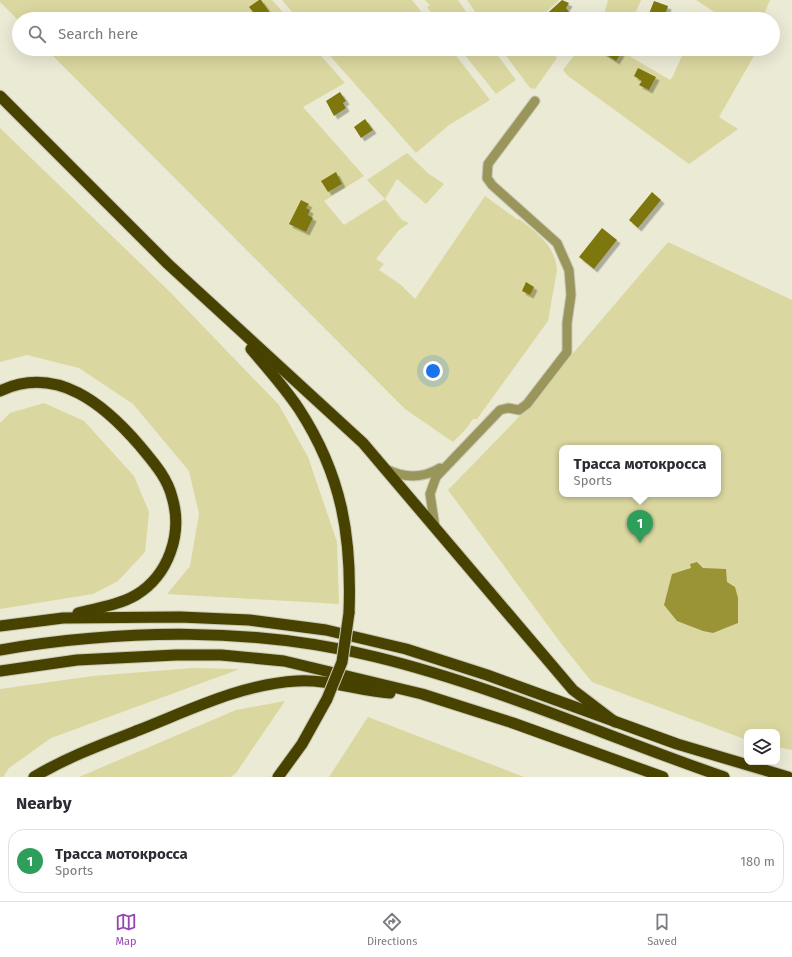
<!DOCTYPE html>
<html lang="en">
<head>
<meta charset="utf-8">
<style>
  body { margin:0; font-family:"Fira Sans",sans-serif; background:#f2f2f3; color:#2b2b33 }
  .controls { position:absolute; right:12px; bottom:12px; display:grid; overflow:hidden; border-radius:8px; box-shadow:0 4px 16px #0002 }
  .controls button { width:36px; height:36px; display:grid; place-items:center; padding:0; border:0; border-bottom:1px solid #e1e1e2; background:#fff; color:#2b2b33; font:20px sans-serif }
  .you { position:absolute; left:433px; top:371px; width:14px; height:14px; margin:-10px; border:3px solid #fff; border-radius:50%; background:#1a73e8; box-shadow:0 0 0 6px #1a73e833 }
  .badge { display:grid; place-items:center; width:26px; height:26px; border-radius:50%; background:#9645b4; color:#fff; font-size:13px; font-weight:700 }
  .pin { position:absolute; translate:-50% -33px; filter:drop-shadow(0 1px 2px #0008) }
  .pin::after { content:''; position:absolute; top:21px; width:14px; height:12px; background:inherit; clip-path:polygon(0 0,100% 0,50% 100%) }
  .popup { position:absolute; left:559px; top:445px; width:162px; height:52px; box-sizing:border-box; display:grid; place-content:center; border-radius:8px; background:#fff; filter:drop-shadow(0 1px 3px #0005); font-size:13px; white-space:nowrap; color:#7c7c81 }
  .popup b { font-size:15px; color:#2b2b33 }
  .popup::after { content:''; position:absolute; left:50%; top:100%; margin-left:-8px; border:8px solid transparent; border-top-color:#fff }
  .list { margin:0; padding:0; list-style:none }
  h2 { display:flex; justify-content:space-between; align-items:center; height:52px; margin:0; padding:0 16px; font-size:17px }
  h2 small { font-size:13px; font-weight:400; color:#7c7c81 }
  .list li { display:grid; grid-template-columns:26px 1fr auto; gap:12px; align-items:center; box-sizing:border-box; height:64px; margin:0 8px 8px; padding:0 8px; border:1px solid #e1e1e2; border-radius:16px }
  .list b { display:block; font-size:15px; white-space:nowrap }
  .list p { margin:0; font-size:13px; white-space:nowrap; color:#7c7c81 }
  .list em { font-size:13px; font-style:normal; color:#7c7c81 }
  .icon { flex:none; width:22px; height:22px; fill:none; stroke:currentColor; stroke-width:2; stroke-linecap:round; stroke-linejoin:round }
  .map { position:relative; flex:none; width:792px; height:777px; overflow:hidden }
  .search { position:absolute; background:#fff; box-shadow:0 4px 16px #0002; left:12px; right:12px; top:12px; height:44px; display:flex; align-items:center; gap:10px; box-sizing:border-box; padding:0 14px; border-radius:22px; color:#7c7c81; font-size:15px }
  .sheet { height:124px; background:#fff }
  nav { display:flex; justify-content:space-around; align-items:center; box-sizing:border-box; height:56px; border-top:1px solid #e1e1e2; background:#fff; font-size:11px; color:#7c7c81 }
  nav a { display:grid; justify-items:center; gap:2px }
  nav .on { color:#9645b4 }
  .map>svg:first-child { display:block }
</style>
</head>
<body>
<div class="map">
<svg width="792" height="777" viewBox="0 0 792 777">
  <defs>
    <filter id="shadow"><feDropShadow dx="3.5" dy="3.5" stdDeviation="0" flood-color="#0004"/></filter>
  </defs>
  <rect width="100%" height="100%" fill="#ebead5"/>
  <g fill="#dad7a0" fill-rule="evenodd">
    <path d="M 0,0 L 272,0 L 289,19 L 19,19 L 19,21 L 0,2 Z"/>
    <path d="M 282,0 L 412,0 L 427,19 L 298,19 Z"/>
    <path d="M 425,0 L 458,0 L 471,19 L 436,19 L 427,7 L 430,5 Z"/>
    <path d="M 467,0 L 559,0 L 539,19 L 480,19 Z"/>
    <path d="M 608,0 L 641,0 L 633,19 L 603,19 Z"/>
    <path d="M 696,0 L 770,0 L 762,19 L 725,19 Z"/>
    <path d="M 46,49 L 315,49 L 345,83 L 303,107 L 364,176 L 324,201 L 344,225 L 385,199 L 367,180 L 407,153 L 429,174 L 444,184 L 426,204 L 397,179 L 385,199 L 402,220 L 409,223 L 399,230 L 376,259 L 384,264 L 379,270 L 400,284 L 415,299 L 485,196 L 518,220 L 519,219 C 537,233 555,245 557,270 L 548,321 L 477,419 L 473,419 L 465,430 L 453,442 L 405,409 Z"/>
    <path d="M 324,49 L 451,49 L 490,100 L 449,125 L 416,153 Z"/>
    <path d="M 460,49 L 493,49 L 516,80 L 496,94 Z"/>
    <path d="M 501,49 L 550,49 L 557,58 L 535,89 L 530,88 Z"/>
    <path d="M 579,49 L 622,49 L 621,51 L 670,80 L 664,88 L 673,76 L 685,49 L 749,49 L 755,54 L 719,117 L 738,129 L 689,164 L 568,76 L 563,70 Z"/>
    <path d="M 0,128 L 169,291 L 279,405 L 308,457 L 337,542 L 339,604 L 167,594 L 190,566 L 199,514 L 189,471 L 133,404 L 79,368 L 27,355 L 0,362 Z"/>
    <path d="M 668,242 L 792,300 L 792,750 L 777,747 L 777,732 L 747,732 L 747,740 L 592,682 L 563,646 L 448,490 L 515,421 ZM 562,448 L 718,448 L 718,494 L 562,494 Z"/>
    <path d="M 44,403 L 84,421 L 134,476 L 149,512 L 145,552 L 118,581 L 93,594 L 0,609 L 0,423 L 10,413 Z"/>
    <path d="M 193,668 L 240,669 L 51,738 L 9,768 L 3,777 L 0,777 L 0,689 L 93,676 Z"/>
    <path d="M 285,701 L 236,773 L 231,777 L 79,777 L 236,710 Z"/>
    <path d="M 368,717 L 524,777 L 329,777 Z"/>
  </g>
  <path fill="#9a9436" d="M 697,562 L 703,568 L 726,569 L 727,582 L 735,587 L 738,598 L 738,623 L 713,633 L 703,631 L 677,621 L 664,605 L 672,574 L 691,568 L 690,564 Z"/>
  <g fill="#7d770d" filter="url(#shadow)">
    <path d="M 259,0 L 261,0 L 271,14 L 265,19 L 253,19 L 249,14 L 253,12 L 249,7 Z"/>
    <path d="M 562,0 L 569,3 L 566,8 L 575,19 L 541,19 Z"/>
    <path d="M 654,1 L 668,6 L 664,19 L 647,19 Z"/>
    <path d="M 597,49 L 615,49 L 621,53 L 616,61 Z"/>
    <path d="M 638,68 L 656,77 L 649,90 L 639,85 L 642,81 L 634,76 Z"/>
    <path d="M 340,92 L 346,101 L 343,103 L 346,108 L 334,116 L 326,101 Z"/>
    <path d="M 365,119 L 373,130 L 361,138 L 354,127 Z"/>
    <path d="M 336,172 L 342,184 L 328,192 L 321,181 Z"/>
    <path d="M 652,192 L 661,200 L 638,228 L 629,220 Z"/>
    <path d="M 301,200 L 309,204 L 306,208 L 310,210 L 308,215 L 313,218 L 306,232 L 289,224 Z"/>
    <path d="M 602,228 L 617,240 L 594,269 L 579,257 Z"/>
    <path d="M 526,282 L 534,287 L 530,295 L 522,291 Z"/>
  </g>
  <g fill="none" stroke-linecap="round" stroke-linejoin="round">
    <defs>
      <g id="minor">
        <path d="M 386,469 C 404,478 422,479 440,468"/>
        <path d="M 435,527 L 430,494 L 436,477 L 500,410 L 508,408 L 519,410 L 527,404 L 567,352 L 567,323 L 571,295 L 569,270 L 557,243 L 492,185 L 487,178 L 488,164 L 535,101"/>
      </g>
      <g id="trunk">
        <path d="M 0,96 L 168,264 L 363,443 L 573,690 L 615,722"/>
        <path d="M 251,349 C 268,369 285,388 299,409 C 342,475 352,537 349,613"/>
        <path d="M 0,391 C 57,364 105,405 140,446 C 153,462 167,477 172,497 C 183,533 169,575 136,595 C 119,605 97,608 78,613"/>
        <path d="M 0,626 L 63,618 L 180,617 L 249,620 L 326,630 L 406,649 L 487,675 L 677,744 L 788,777"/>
        <path d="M 0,650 C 123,629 255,627 376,657 C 495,686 608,737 724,777"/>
        <path d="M 0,671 L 77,660 L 176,655 L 221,655 L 284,661 L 422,694 L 513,723 L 663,777"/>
        <path d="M 34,777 C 67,757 103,744 139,730 C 190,710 242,684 297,681 C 329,679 359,691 390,693"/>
        <path d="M 278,777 L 302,744 L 327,699"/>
      </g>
    </defs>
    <use href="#minor" stroke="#c9c8b5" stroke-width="11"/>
    <use href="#trunk" stroke="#c9c8b5" stroke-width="13"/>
    <use href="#minor" stroke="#99955b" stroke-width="9"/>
    <use href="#trunk" stroke="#474200" stroke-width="11"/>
    <defs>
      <path id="trunk-bridge" d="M 327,699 L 342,662 L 349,613"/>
    </defs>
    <use href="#trunk-bridge" stroke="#c9c8b5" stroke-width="13" stroke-linecap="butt"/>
    <use href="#trunk-bridge" stroke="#474200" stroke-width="11"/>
  </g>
</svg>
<div class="controls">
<button><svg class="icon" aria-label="layers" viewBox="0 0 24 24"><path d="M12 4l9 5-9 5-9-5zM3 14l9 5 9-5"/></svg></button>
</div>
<div class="you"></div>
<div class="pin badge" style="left:640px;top:543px;background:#2e9e5b">1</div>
<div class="popup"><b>Трасса мотокросса</b>Sports</div>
<div class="search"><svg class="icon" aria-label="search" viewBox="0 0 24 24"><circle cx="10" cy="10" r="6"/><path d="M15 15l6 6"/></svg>Search here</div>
</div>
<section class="sheet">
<h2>Nearby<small></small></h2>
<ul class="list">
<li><span class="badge" style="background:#2e9e5b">1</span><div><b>Трасса мотокросса</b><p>Sports</p></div><em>180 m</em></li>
</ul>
</section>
<nav>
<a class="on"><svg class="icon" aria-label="map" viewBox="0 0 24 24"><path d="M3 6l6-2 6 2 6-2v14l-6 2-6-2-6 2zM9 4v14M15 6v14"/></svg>Map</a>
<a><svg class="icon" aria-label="directions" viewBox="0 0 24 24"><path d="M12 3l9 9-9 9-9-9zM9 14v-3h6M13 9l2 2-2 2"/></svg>Directions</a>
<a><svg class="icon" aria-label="saved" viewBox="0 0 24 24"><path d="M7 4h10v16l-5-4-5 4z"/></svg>Saved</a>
</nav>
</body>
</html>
